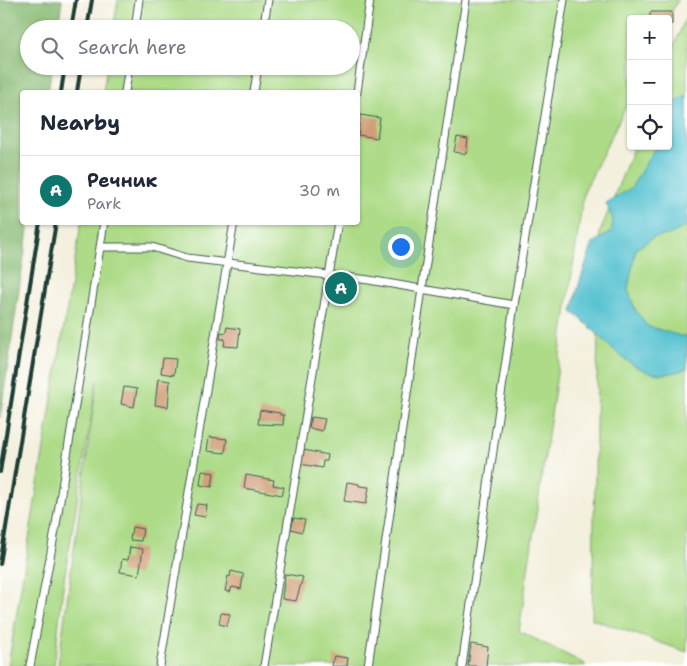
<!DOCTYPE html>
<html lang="en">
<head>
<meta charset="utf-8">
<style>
  body { margin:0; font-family:"Shantell Sans",sans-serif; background:#f6f6f7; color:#1f2937 }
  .controls { position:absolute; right:15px; top:15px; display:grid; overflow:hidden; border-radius:5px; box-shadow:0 1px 4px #0004 }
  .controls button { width:45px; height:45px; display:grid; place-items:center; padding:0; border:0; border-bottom:1px solid #e0e1e3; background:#fff; color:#1f2937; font:25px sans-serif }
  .you { position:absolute; left:400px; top:246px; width:18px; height:18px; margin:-12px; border:4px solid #fff; border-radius:50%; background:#1a73e8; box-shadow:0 0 0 8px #1a73e833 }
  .badge { display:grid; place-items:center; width:32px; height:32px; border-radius:50%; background:#0f766e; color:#fff; font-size:16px; font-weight:700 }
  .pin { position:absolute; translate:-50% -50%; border:2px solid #fff; box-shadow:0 1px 5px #0006 }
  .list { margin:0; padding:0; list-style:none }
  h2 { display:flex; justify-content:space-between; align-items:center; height:65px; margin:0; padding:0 20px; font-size:21px }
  h2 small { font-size:16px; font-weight:400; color:#747a83 }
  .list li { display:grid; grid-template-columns:32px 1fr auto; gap:15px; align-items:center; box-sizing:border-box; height:70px; padding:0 20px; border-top:1px solid #e0e1e3 }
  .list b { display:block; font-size:19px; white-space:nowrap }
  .list p { margin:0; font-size:16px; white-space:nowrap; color:#747a83 }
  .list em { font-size:16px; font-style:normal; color:#747a83 }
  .icon { flex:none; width:28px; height:28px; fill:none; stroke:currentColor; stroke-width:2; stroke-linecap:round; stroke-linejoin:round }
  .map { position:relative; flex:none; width:687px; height:666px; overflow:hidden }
  .search { position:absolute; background:#fff; box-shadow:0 1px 4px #0004; left:20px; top:20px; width:340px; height:55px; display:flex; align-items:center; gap:12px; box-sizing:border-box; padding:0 18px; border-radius:28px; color:#747a83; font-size:19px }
  .panel { position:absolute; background:#fff; box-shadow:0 1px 4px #0004; left:20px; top:90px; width:340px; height:135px; border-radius:5px }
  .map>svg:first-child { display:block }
</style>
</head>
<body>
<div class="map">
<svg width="687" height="666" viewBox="0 0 687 666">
  <rect width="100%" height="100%" fill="#fff"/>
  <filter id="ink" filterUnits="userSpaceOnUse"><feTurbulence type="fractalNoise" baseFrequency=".02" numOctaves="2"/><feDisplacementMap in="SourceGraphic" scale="10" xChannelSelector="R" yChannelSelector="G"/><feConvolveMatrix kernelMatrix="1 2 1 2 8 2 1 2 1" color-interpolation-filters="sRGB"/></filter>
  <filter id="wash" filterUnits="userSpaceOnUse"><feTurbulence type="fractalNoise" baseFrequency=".0096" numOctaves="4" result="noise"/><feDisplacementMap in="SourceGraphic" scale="20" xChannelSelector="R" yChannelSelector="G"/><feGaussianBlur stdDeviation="1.12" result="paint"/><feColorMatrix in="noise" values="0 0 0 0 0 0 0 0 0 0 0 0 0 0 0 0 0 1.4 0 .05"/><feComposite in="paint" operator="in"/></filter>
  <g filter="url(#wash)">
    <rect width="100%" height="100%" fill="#f4f0de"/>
    <g fill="#addb88" stroke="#668c5e">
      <path d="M 118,0 L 678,0 L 668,19 L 631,19 L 631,96 L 584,192 L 519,631 L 585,664 L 585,666 L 58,666 L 97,381 L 63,586 L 54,666 L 8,666 L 81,223 L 358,222 L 358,92 L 103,92 L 107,66 L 351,66 L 351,29 L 113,29 Z"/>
      <path d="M 687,14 L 687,652 L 592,619 L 600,232 L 634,146 L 668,146 L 668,61 Z"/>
    </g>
    <path fill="#8abb74" stroke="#547c54" d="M 0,0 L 62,0 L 58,29 L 29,29 L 29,66 L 52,66 L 48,92 L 22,92 L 22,222 L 29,223 L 0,418 Z"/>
    <path fill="#56c2d0" stroke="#3a8082" d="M 687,95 L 687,226 L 669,235 L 654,237 L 636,249 L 628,289 L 635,309 L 647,326 L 681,336 L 687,335 L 687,368 C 636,392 608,337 572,312 L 579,284 L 593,243 L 611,232 L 613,220 L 606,203 L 631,188 L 656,146 L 668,146 L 668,107 Z"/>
    <g id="blocks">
      <g fill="#d09f79">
        <path d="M 650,12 L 672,12 L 672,24 L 668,24 L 668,19 L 650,19 Z"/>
        <path d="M 360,115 L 380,118 L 377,138 L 358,135 Z"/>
        <path d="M 457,137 L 468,139 L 466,154 L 454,152 Z"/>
        <path d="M 227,327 L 240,329 L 238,347 L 224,346 L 225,339 L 220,339 L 221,332 L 226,333 Z"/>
        <path d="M 163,358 L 176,359 L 174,375 L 161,373 Z"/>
        <path d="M 158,379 L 170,381 L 168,407 L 155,405 Z"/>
        <path d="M 124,387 L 137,389 L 134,407 L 121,404 Z"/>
        <path d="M 260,410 L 280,413 L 280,415 L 284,415 L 283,425 L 258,424 Z"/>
        <path d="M 311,417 L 325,419 L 322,431 L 309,428 Z"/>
        <path d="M 209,437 L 227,439 L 225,453 L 207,451 Z"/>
        <path d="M 304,450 L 328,455 L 327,461 L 323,461 L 322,468 L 301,464 Z"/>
        <path d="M 202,471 L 214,473 L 212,487 L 200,485 Z"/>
        <path d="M 246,475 L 274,480 L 273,485 L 284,487 L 282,495 L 244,488 Z"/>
        <path d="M 347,482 L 359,484 L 359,486 L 369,487 L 366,504 L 344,501 Z"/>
        <path d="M 197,504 L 207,505 L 205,517 L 194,515 Z"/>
        <path d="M 294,518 L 305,520 L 302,532 L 291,529 Z"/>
        <path d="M 132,527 L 143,529 L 141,541 L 130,540 Z"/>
        <path d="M 130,547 L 143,549 L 139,575 L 120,572 L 122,559 L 128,560 Z"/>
        <path d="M 231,571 L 243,574 L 243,577 L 241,589 L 232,587 L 230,592 L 225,591 L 228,576 L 230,577 Z"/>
        <path d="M 285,574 L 303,577 L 296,601 L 282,599 Z"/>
        <path d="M 221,613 L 230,614 L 227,626 L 219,624 Z"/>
        <path d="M 471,644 L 488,647 L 486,666 L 468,666 Z"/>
        <path d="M 334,656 L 348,658 L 347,666 L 332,666 Z"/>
      </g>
    </g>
  </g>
  <g filter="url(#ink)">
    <use href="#blocks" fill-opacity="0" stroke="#3f584e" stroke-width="1"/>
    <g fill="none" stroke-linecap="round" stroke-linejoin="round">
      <defs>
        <g id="lane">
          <path d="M 135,29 L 139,0"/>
          <path d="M 263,29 L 268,0"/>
          <path d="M 125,92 L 129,66"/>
          <path d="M 254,92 L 258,66"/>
          <path d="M 357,92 L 370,0"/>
          <path d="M 101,247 L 152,247 L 187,258 L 369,280 L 514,305"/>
          <path d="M 30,666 L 56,525 L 104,222"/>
          <path d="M 160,666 L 234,222"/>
          <path d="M 264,666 L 338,222"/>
          <path d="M 368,666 L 422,289 L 466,0"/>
          <path d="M 462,666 L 514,305 L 564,0"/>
        </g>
      </defs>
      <use href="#lane" stroke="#3f584e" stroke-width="9"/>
      <use href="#lane" stroke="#fff" stroke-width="7"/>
      <g stroke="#1f3d34" stroke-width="4">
        <path d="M 71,29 L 76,0"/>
        <path d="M 87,29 L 92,0"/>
        <path d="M 61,92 L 65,66"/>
        <path d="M 77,92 L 81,66"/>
        <path d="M 0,472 L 40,222"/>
        <path d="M 0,564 L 56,222"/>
      </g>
    </g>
  </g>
</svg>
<div class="controls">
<button>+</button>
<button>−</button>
<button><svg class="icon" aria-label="locate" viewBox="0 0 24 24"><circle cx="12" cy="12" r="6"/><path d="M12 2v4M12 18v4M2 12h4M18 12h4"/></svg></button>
</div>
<div class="you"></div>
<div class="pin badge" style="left:341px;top:288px">A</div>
<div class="search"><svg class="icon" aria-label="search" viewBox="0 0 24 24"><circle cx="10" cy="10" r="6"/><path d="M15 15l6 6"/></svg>Search here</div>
<section class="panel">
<h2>Nearby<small></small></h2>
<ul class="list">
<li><span class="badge">A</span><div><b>Речник</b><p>Park</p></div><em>30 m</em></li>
</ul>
</section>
</div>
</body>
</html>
